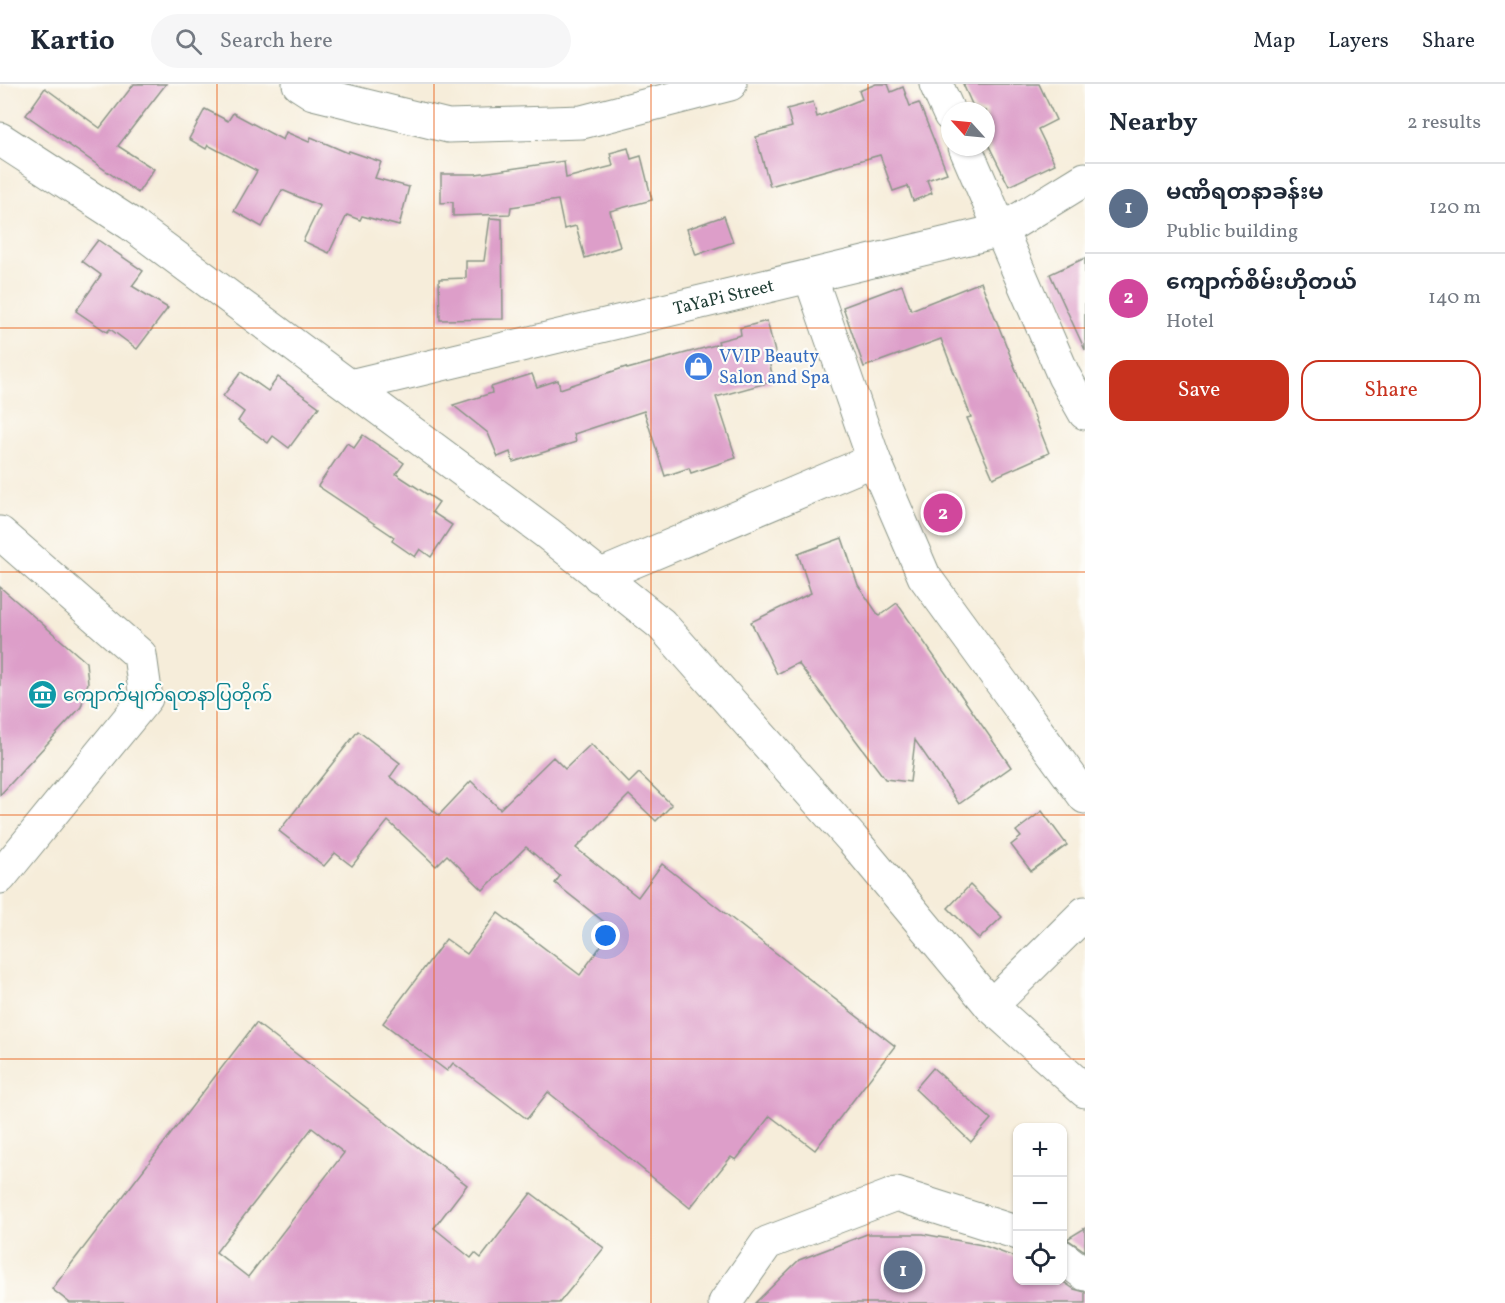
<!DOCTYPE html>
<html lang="en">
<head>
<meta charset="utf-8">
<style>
  body { margin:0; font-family:Vollkorn,"Noto Sans Myanmar",serif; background:#f6f6f7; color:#1f2937 }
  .controls { position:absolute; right:18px; bottom:18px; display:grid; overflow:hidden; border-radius:12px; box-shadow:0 2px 4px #0004 }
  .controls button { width:54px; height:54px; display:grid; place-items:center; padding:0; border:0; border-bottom:2px solid #e0e1e3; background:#fff; color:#1f2937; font:30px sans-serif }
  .compass { position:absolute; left:941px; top:18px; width:54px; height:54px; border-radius:50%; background:#fff; box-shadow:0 2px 4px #0004; rotate:297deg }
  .you { position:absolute; left:606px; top:852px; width:21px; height:21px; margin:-15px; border:4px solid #fff; border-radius:50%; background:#1a73e8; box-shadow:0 0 0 9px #1a73e833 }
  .badge { display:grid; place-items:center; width:39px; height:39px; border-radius:50%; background:#c8321e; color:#fff; font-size:20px; font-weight:700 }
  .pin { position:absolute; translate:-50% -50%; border:3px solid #fff; box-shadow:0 2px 6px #0006 }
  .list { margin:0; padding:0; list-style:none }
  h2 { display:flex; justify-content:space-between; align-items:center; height:78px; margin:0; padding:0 24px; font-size:26px }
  h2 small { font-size:20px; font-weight:400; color:#747a83 }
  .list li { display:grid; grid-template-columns:39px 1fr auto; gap:18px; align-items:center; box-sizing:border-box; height:90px; padding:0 24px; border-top:2px solid #e0e1e3 }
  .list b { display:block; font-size:22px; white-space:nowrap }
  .list p { margin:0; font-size:20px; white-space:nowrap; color:#747a83 }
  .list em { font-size:20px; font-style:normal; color:#747a83 }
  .actions { display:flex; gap:12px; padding:18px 24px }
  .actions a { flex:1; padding:14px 0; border:2px solid #c8321e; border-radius:18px; text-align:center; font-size:21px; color:#c8321e }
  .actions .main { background:#c8321e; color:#fff }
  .icon { flex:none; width:33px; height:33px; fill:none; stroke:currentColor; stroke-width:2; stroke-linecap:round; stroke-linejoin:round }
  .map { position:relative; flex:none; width:1085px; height:1219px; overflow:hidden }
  header { display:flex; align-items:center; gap:36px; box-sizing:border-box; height:84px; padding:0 30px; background:#fff; border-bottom:2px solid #e0e1e3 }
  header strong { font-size:28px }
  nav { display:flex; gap:33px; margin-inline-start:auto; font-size:21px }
  .search { width:420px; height:54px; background:#f6f6f7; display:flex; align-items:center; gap:15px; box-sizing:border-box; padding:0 21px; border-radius:33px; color:#747a83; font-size:22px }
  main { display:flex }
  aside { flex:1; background:#fff }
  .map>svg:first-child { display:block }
</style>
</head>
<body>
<header>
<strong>Kartio</strong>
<div class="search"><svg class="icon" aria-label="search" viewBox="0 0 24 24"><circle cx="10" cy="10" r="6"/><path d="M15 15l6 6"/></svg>Search here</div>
<nav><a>Map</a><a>Layers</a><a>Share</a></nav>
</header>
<main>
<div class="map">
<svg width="1085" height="1219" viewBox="0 0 1085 1219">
  <rect width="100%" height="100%" fill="#fdfcf7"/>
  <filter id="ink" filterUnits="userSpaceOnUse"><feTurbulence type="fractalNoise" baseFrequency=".0167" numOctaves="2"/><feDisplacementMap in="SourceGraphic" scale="12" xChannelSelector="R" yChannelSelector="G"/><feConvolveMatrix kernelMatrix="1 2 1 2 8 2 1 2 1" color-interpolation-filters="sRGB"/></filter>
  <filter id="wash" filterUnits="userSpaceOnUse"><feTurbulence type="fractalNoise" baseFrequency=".008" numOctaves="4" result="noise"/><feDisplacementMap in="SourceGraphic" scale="24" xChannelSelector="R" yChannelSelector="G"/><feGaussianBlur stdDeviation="1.35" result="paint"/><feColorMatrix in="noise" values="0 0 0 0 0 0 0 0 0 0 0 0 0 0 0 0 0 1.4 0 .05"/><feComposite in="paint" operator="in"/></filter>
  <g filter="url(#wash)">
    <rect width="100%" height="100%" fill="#f6edda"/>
    <g id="blocks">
      <g fill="#dd9ec9" fill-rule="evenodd">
        <path d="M 134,0 L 166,0 L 118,62 L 154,85 L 138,109 L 26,31 L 45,4 L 100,44 Z"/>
        <path d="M 876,0 L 888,0 L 891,8 L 903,3 L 910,22 L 919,19 L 947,89 L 927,96 L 932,109 L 913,117 L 908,102 L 893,107 L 880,71 L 770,102 L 756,53 L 792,43 L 787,25 L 813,18 L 817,33 L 862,15 L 859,7 Z"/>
        <path d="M 963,0 L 1039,0 L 1056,36 L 1038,45 L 1055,80 L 1009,102 L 986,56 L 986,27 L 975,27 Z"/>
        <path d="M 205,25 L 228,37 L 233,29 L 283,56 L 286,48 L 309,58 L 311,53 L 348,69 L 349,67 L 381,78 L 375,94 L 409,103 L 399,142 L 362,132 L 360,136 L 347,131 L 329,169 L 303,157 L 320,122 L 282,106 L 262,143 L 234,127 L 257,87 L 208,61 L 206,65 L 189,55 Z"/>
        <path d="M 628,64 L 631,75 L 641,72 L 652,116 L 610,127 L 620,163 L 585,174 L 576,142 L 564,145 L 558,116 L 511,123 L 510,130 L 453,132 L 453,118 L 441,119 L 441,90 L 476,90 L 564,77 L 566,94 L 613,82 L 610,69 Z"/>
        <path d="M 724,132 L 733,158 L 696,171 L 687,145 Z"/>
        <path d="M 490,134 L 502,135 L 503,235 L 440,236 L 439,195 L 466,194 L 466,177 L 484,177 Z"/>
        <path d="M 98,156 L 143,187 L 132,202 L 168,224 L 137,265 L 110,245 L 107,248 L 76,227 L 101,191 L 82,177 Z"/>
        <path d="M 1085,174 L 1085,266 L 1050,190 Z"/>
        <path d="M 981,198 L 1049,369 L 993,394 L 967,334 L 971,333 L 941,255 L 864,283 L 843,223 L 902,201 L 911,226 Z"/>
        <path d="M 767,237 L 777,276 L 769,278 L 774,297 L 716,313 L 736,374 L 691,389 L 689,384 L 665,392 L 644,327 L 574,350 L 576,358 L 513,378 L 510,368 L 498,373 L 488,349 L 453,321 L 492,309 L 491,303 L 532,290 L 537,303 L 558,296 L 560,305 L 626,283 L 627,285 L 719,260 L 718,257 L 741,251 L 740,244 Z"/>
        <path d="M 241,288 L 268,307 L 278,293 L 319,323 L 289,364 L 273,352 L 268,359 L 238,337 L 244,328 L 223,312 Z"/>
        <path d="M 363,351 L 404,379 L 396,390 L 439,418 L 432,428 L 452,441 L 431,473 L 420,465 L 415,473 L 392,457 L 394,453 L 318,402 L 347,359 L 354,364 Z"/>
        <path d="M 842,454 L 858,501 L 879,532 L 897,519 L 1011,683 L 959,720 L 915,656 L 910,698 L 885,695 L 798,579 L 777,590 L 751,538 L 811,509 L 798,470 Z"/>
        <path d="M 0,503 L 86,578 L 88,599 L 81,623 L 0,711 Z"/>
        <path d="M 358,647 L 400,679 L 390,693 L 439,731 L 471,697 L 500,725 L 553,673 L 565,685 L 591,660 L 629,699 L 639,689 L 672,721 L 656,737 L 629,711 L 576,764 L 638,813 L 662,780 L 895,962 L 815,1066 L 770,1032 L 736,1076 L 731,1073 L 690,1124 L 548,1008 L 527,1035 L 453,979 L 447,987 L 383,939 L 446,855 L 467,870 L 498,829 L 580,891 L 613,845 L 555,799 L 560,792 L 526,763 L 483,806 L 447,771 L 436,782 L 388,737 L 352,782 L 335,769 L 324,782 L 279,747 Z"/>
        <path d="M 1042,727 L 1067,761 L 1031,787 L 1011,761 L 1021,753 L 1016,747 Z"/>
        <path d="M 970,801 L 1002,833 L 979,855 L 948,824 Z"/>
        <path d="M 256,939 L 467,1101 L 434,1144 L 471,1174 L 475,1169 L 481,1174 L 531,1109 L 604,1164 L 559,1219 L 70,1219 L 52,1205 ZM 312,1044 L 344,1069 L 248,1193 L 216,1168 Z"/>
        <path d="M 933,984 L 991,1035 L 971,1058 L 915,1005 Z"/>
        <path d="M 1085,1144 L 1085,1167 L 1067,1155 Z"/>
        <path d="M 867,1150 L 923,1150 L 982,1161 L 1017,1174 L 1017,1197 L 1062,1197 L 1074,1205 L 1085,1208 L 1085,1219 L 755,1219 L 799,1176 Z"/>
      </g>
    </g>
  </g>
  <g filter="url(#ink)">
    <use href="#blocks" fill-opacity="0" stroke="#8a9587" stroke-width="1.5"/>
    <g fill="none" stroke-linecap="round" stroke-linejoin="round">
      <defs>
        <g id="minor">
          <path d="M 299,0 L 313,9 L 448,42 L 582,38 L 730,0"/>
          <path d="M 936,0 L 950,31"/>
          <path d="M 0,55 L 131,140 L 547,449 L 661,540 L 852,755 L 991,922 L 1085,1007"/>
          <path d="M 965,63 L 1064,292 L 1085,329"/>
          <path d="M 810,192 L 874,376 L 924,492 L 1085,713"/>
          <path id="s1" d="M 350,302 L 1002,146 L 1085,95"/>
          <path d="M 0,449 L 140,571 L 146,614 L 0,793"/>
          <path d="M 599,492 L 874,376"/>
          <path d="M 991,922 L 1085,829"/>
          <path d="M 1062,1173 L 1085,1190"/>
          <path d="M 725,1219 L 767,1159 L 896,1110 L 1018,1149"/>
        </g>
      </defs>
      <use href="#minor" stroke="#8a9587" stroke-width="35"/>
      <use href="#minor" stroke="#fff" stroke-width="33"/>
    </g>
  </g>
  <path fill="none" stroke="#e8590c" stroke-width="1.5" stroke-opacity="0.55" d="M 217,0 L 217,1219M 434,0 L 434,1219M 651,0 L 651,1219M 868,0 L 868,1219M 0,244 L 1085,244M 0,488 L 1085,488M 0,731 L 1085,731M 0,975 L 1085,975"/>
  <defs>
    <symbol id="shop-disc" viewBox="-11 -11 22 22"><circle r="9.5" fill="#3f7fe0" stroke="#fdfcf7"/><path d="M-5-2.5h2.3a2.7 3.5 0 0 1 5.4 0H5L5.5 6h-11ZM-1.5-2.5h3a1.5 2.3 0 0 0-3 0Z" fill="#fff"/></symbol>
    <symbol id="museum-disc" viewBox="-11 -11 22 22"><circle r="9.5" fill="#0f9aa8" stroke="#fdfcf7"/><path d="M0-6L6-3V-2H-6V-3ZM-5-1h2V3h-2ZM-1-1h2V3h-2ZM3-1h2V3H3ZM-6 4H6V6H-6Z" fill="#fff"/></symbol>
  </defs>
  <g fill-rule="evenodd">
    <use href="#shop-disc" x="682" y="266" width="33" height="33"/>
    <use href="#museum-disc" x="26" y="594" width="33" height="33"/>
  </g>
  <g text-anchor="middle" stroke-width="4.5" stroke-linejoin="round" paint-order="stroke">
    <g font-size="18" fill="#1f3d34" stroke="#fdfcf7">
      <text dy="6" stroke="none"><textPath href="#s1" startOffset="384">TaYaPi Street</textPath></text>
    </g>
    <g font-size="18" fill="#366cbe" stroke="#fdfcf7" text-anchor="start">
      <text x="719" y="278">VVIP Beauty<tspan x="719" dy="21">Salon and Spa</tspan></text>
    </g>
    <g font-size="18" fill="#0d838f" stroke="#fdfcf7" text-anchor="start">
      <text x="63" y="617">ကျောက်မျက်ရတနာပြတိုက်</text>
    </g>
  </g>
</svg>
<div class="controls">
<button>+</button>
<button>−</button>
<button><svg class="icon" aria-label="locate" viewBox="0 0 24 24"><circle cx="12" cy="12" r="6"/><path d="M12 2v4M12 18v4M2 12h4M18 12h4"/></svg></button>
</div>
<svg class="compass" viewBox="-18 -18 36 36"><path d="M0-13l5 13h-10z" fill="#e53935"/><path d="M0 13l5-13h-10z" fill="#747a83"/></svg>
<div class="you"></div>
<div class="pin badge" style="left:903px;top:1186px;background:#5c6f8a">1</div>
<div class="pin badge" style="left:943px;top:429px;background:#d1479c">2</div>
</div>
<aside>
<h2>Nearby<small>2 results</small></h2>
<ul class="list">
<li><span class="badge" style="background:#5c6f8a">1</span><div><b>မဏိရတနာခန်းမ</b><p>Public building</p></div><em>120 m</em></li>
<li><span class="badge" style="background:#d1479c">2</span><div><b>ကျောက်စိမ်းဟိုတယ်</b><p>Hotel</p></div><em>140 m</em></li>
</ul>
<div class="actions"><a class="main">Save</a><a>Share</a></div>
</aside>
</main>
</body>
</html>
